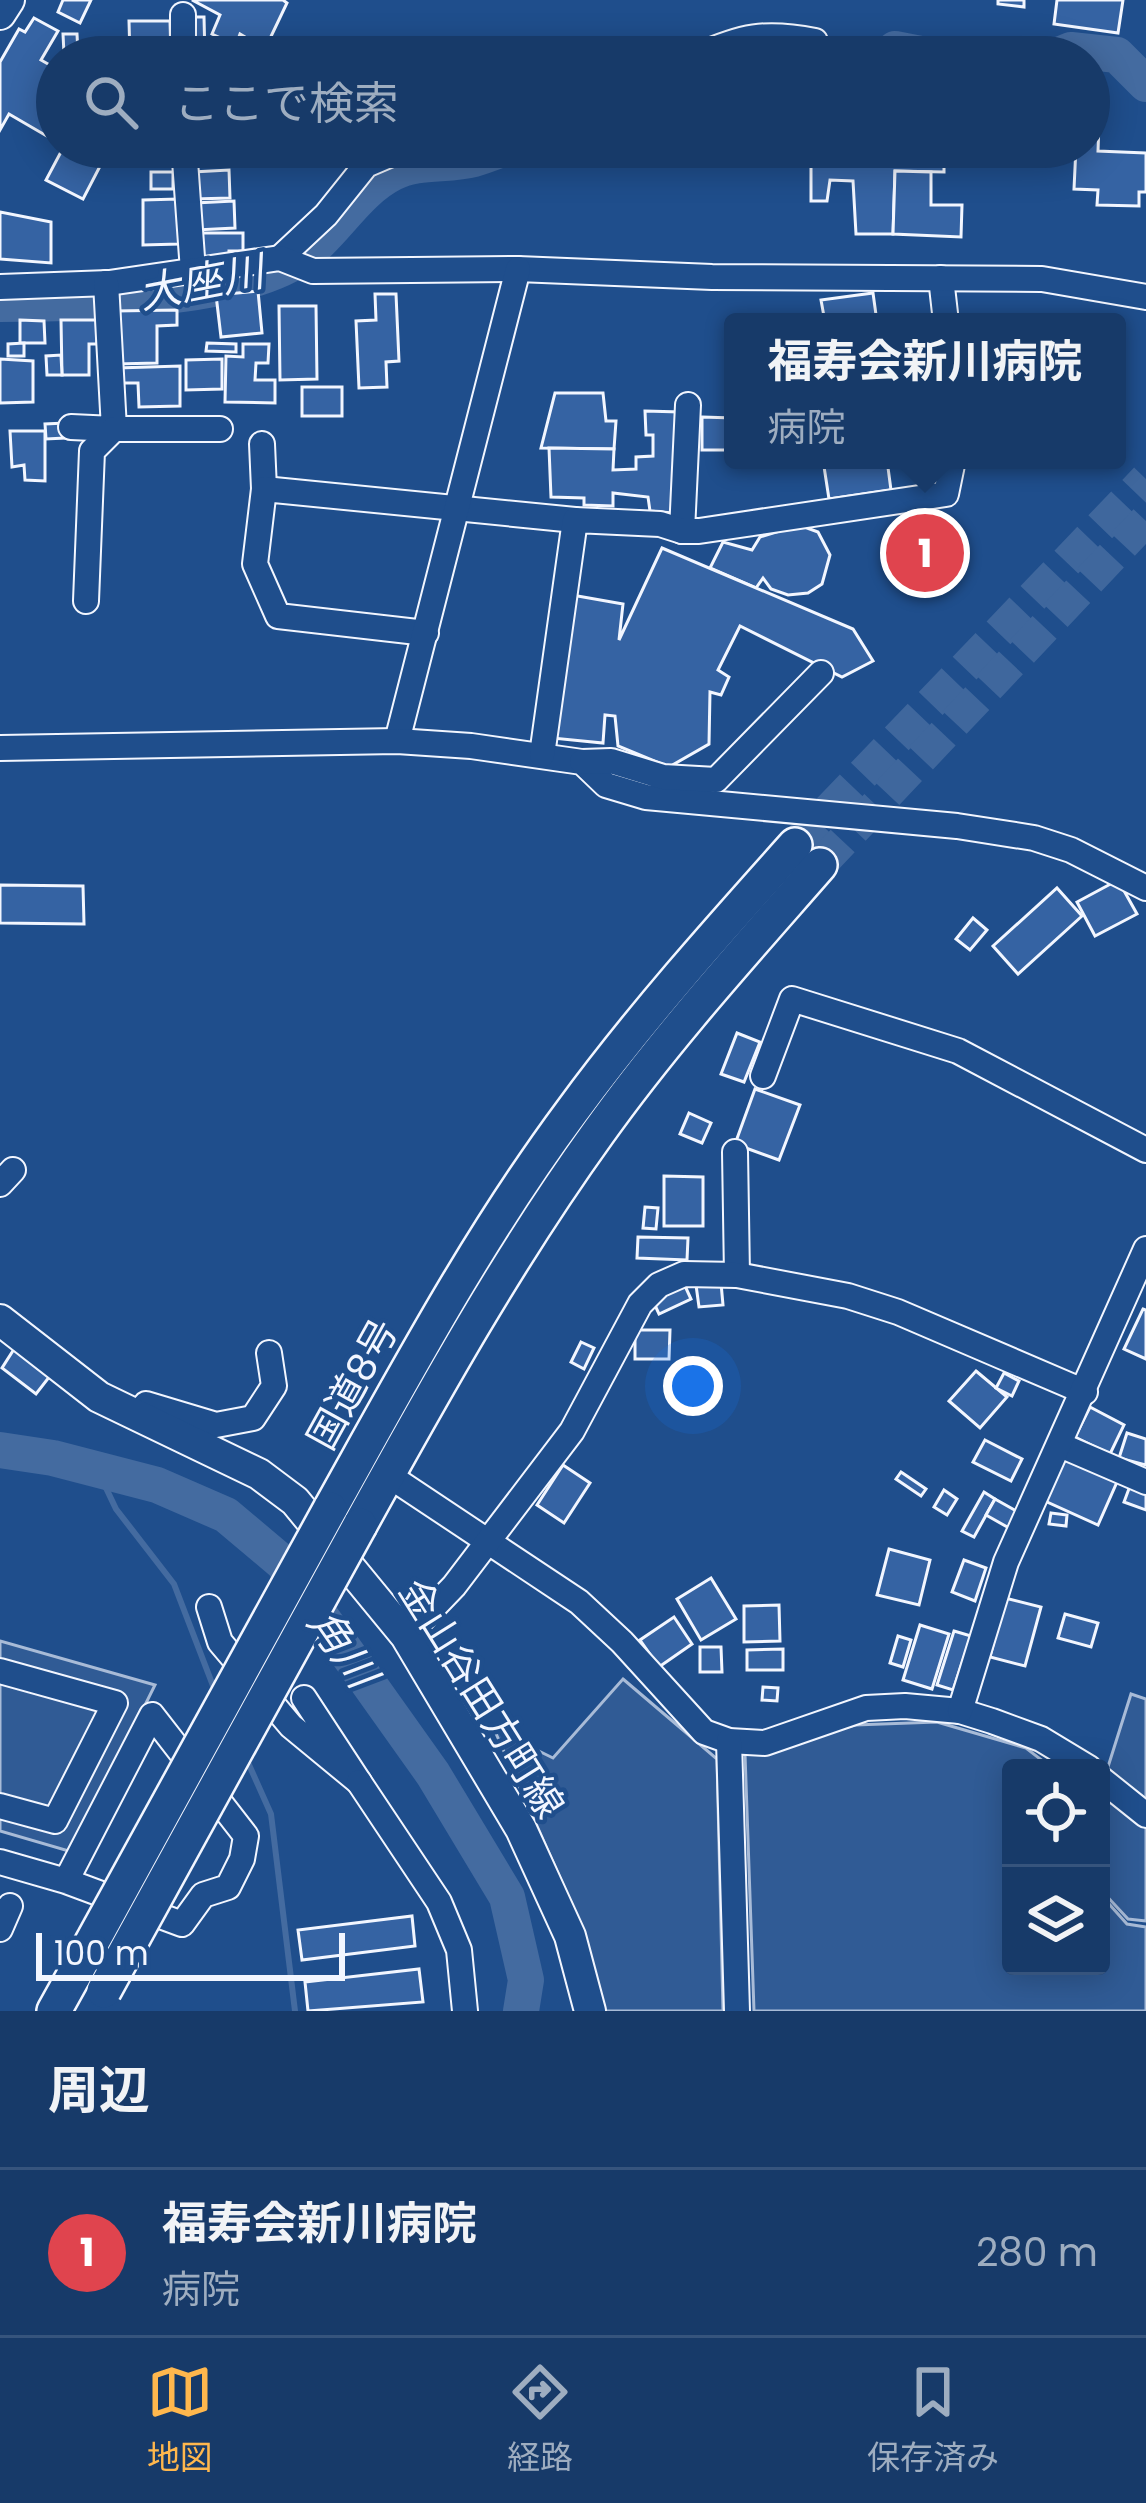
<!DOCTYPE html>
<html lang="ja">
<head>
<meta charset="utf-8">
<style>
  body { margin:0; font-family:Poppins,"Noto Sans JP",sans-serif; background:#244571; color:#f1f3f6 }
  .controls { position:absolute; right:36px; bottom:36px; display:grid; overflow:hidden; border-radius:12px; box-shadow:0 6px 30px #0003 }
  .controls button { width:108px; height:108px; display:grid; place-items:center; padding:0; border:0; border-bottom:3px solid #36547d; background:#173a69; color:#f1f3f6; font:60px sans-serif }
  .scale { position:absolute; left:36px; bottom:30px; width:309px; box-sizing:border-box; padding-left:12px; border:6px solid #f2f6ff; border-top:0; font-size:33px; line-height:42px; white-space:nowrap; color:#f2f6ff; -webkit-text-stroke:9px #1f4e8c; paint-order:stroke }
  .you { position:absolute; left:693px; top:1386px; width:42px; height:42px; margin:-30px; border:9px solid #fff; border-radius:50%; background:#1a73e8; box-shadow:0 0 0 18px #1a73e833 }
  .badge { display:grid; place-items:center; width:78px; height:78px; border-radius:50%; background:#ffb74d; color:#fff; font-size:39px; font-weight:700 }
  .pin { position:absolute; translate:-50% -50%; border:6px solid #fff; box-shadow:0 3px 12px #0006 }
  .popup { position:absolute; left:724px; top:313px; width:402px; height:156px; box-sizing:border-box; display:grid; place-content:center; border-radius:12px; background:#173a69; filter:drop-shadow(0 3px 9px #0005); font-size:39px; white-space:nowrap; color:#9eadc0 }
  .popup b { font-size:45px; color:#f1f3f6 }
  .popup::after { content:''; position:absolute; left:50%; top:100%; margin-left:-24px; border:24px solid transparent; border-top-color:#173a69 }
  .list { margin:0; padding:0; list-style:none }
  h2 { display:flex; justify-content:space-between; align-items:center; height:156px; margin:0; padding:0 48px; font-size:51px }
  h2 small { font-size:39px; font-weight:400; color:#9eadc0 }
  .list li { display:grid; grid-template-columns:78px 1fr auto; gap:36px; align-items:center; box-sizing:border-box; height:168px; padding:0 48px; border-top:3px solid #36547d }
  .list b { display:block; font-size:45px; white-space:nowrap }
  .list p { margin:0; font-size:39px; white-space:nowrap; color:#9eadc0 }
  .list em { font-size:39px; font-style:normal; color:#9eadc0 }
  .icon { flex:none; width:66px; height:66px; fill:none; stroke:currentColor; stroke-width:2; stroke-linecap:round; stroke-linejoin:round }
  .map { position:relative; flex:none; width:1146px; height:2011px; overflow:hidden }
  .search { position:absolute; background:#173a69; box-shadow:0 6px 30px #0003; left:36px; right:36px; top:36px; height:132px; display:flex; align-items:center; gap:30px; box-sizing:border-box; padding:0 42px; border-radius:66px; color:#9eadc0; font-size:45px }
  .sheet { height:324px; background:#173a69 }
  nav { display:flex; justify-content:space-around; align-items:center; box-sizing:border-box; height:168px; border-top:3px solid #36547d; background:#173a69; font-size:33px; color:#9eadc0 }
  nav a { display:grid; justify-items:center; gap:6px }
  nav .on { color:#ffb74d }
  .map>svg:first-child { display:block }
</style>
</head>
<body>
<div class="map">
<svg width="1146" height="2011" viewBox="0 0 1146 2011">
  <rect width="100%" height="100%" fill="#1f4e8c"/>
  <g fill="#305b95" stroke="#a8bbd7" stroke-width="3">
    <path d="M 0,1641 L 155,1685 L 72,1852 L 0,1831 Z"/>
    <path d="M 623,1679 L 717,1759 L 723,2011 L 602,2011 L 580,1923 L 494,1729 L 553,1758 Z"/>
    <path d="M 1131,1694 L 1146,1699 L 1146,1921 L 1128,1919 L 1101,1890 L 1101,1789 Z"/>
    <path d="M 937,1722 L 1026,1748 L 1052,1768 L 1011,1768 L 1011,1966 L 1101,1966 L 1101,1895 L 1127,1924 L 1146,1927 L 1146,2011 L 754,2011 L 745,1754 L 855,1725 Z"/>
  </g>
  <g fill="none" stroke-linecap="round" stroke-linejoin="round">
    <g stroke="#446ba0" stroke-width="6">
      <path d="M 97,1469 L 116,1509 L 174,1584 L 215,1691"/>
      <path d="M 246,1758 L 271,1814 L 295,2011"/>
    </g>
    <g stroke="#446ba0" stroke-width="36">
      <path d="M 750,57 L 762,54 L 788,57"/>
      <path d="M 885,57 L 895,49 L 936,57"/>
      <path d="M 1054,57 L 1071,50 L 1117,55 L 1146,84"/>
      <path d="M 0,304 C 77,304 244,302 305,255 C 336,231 357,191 393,173 C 419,160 447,166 474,159 C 485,156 497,151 508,147"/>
      <path d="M 0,1450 L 53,1458 L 157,1485 L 226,1515 L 283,1563 L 433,1774 L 507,1897 L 526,1980 L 521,2011"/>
    </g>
  </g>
  <g fill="#3563a3" stroke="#f2f6ff" stroke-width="3">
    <path d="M 63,0 L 91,0 L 80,23 L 58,12 Z"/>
    <path d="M 192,0 L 283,0 L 287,3 L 265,49 L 240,34 L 236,45 L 212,34 L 220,15 Z"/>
    <path d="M 998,0 L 1024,0 L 1024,7 L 998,4 Z"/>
    <path d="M 1057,0 L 1123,0 L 1118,33 L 1054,24 Z"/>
    <path d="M 189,17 L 204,17 L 205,57 L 190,57 Z"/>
    <path d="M 34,18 L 58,31 L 41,60 L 55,68 L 57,64 L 57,142 L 9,114 L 0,130 L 0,62 L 19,29 L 25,32 Z"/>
    <path d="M 129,21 L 170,21 L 171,57 L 130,57 Z"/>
    <path d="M 63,34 L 77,34 L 78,54 L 64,54 Z"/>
    <path d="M 1089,97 L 1100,97 L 1098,151 L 1146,153 L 1146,192 L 1139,192 L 1139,206 L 1097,205 L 1098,190 L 1074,189 L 1076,147 L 1089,147 Z"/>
    <path d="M 77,147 L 110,147 L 83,199 L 46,180 L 62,150 L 73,155 Z"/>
    <path d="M 811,147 L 944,147 L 944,172 L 895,171 L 893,234 L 856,234 L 853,181 L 830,180 L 827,201 L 811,201 Z"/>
    <path d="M 229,170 L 230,198 L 193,199 L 193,172 Z"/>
    <path d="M 895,171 L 931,172 L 931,205 L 962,205 L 961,237 L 893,234 Z"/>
    <rect x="151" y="172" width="22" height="17"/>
    <path d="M 178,199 L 179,244 L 143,245 L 143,200 Z"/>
    <path d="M 234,201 L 235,228 L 196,230 L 195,203 Z"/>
    <path d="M 0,212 L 51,222 L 51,263 L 0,259 Z"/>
    <path d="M 198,233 L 243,233 L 243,251 L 229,251 L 229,260 L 198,260 Z"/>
    <path d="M 258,291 L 262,333 L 221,337 L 216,295 Z"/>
    <path d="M 873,293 L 877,322 L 825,322 L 821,300 Z"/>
    <path d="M 375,294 L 396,294 L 399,361 L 386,362 L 387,387 L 359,388 L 356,321 L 376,320 Z"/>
    <path d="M 279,306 L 316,306 L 317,379 L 280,380 Z"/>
    <path d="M 177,310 L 177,325 L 157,326 L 157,363 L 116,364 L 115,311 Z"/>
    <path d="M 20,320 L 44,321 L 45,343 L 20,343 Z"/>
    <path d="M 61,320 L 97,320 L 97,344 L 89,344 L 89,375 L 62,375 Z"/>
    <path d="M 24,343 L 24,356 L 8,356 L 8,344 Z"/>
    <path d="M 207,343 L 236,344 L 236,352 L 206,351 Z"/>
    <path d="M 243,344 L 269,344 L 268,363 L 256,363 L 255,380 L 275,380 L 275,403 L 225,402 L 226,356 L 243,357 Z"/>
    <path d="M 61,355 L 62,375 L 47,375 L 46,356 Z"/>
    <path d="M 0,359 L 33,361 L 33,402 L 0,403 Z"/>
    <path d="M 222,359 L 222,389 L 186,390 L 186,360 Z"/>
    <path d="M 180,366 L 180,406 L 139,407 L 138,383 L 117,383 L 117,368 Z"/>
    <rect x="302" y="387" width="40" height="29"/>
    <path d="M 555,393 L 603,393 L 606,421 L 616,421 L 614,449 L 541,448 Z"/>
    <path d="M 645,411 L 680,412 L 673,513 L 650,511 L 648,497 L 613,493 L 613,506 L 584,505 L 584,498 L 551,497 L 549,448 L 614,449 L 613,470 L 636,469 L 636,457 L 653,456 L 653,435 L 646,435 Z"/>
    <path d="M 702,417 L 733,418 L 733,450 L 702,450 Z"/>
    <path d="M 65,423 L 65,438 L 46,439 L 45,424 Z"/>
    <path d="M 10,431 L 45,431 L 45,481 L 25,480 L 24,465 L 12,467 Z"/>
    <path d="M 823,460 L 887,460 L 891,490 L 829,499 Z"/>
    <path d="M 799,525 L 818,532 L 830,555 L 822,584 L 808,593 L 788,595 L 771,589 L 763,578 L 756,588 L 710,568 L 723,542 L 752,550 L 760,537 Z"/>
    <path d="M 662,548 L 853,629 L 873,661 L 842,677 L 740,626 L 718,670 L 729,677 L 721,695 L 710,692 L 709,744 L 669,767 L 618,746 L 615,716 L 605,715 L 603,743 L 552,738 L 572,595 L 623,604 L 619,640 Z"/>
    <path d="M 1118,880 L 1137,914 L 1095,936 L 1077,902 Z"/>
    <path d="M 0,885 L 83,886 L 84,924 L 0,923 Z"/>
    <path d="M 1057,888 L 1082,916 L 1018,974 L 993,946 Z"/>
    <path d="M 973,918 L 987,930 L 970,950 L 956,939 Z"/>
    <path d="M 737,1033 L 760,1042 L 744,1082 L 721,1074 Z"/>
    <path d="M 755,1089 L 800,1105 L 779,1160 L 735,1144 Z"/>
    <path d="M 689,1113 L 711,1123 L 702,1143 L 680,1134 Z"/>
    <path d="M 664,1176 L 703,1177 L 703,1226 L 664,1226 Z"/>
    <path d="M 645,1207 L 658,1208 L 656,1229 L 643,1228 Z"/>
    <path d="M 638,1237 L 688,1238 L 687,1260 L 637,1258 Z"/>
    <path d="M 721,1283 L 723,1305 L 699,1307 L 696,1285 Z"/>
    <path d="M 685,1286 L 691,1299 L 659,1314 L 653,1301 Z"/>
    <path d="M 1143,1309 L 1146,1310 L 1146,1359 L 1124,1349 Z"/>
    <path d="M 635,1330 L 670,1330 L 669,1359 L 635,1359 Z"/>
    <path d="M 581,1342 L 594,1348 L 584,1369 L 571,1362 Z"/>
    <path d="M 16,1346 L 50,1376 L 36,1394 L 2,1368 Z"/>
    <path d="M 976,1371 L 1007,1397 L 980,1428 L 949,1401 Z"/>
    <path d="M 1004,1373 L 1019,1381 L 1012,1396 L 996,1388 Z"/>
    <path d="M 1090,1407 L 1124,1425 L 1110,1454 L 1075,1437 Z"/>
    <path d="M 1127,1433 L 1146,1439 L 1146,1465 L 1119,1458 Z"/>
    <path d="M 985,1440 L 1022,1459 L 1011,1481 L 973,1462 Z"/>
    <path d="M 1064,1459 L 1117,1482 L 1098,1525 L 1045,1501 Z"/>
    <path d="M 563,1465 L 590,1483 L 564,1523 L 537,1505 Z"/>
    <path d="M 901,1472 L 926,1489 L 921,1496 L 896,1479 Z"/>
    <path d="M 1130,1486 L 1146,1492 L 1146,1510 L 1124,1502 Z"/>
    <path d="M 944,1490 L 957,1499 L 947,1515 L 934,1507 Z"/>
    <path d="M 984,1492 L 995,1499 L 974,1537 L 962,1531 Z"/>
    <path d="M 995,1499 L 1018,1512 L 1009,1528 L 986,1515 Z"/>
    <path d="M 1051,1513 L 1067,1515 L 1066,1526 L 1049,1524 Z"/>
    <path d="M 889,1549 L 930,1560 L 919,1605 L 877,1595 Z"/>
    <path d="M 964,1560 L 986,1568 L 975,1601 L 952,1592 Z"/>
    <path d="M 711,1578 L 736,1619 L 701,1640 L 677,1599 Z"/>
    <path d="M 1005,1598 L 1041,1607 L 1025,1666 L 990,1657 Z"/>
    <path d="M 779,1605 L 780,1641 L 744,1642 L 744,1606 Z"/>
    <path d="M 1065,1614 L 1098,1623 L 1091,1647 L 1058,1638 Z"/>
    <path d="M 674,1617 L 692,1644 L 659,1667 L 640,1640 Z"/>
    <path d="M 920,1625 L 949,1634 L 932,1689 L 903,1680 Z"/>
    <path d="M 954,1631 L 971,1636 L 953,1690 L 937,1685 Z"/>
    <path d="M 898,1636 L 911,1640 L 903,1667 L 890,1663 Z"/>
    <path d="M 700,1647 L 721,1647 L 722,1672 L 700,1672 Z"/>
    <path d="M 783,1649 L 783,1670 L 747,1670 L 747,1650 Z"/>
    <path d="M 763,1687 L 778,1688 L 777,1701 L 762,1700 Z"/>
    <path d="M 412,1916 L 415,1946 L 302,1960 L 298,1930 Z"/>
    <path d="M 419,1969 L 423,2002 L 308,2011 L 305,1982 Z"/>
  </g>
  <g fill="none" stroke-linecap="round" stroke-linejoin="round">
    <g stroke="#3f679d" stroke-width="33" stroke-dasharray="33 16" stroke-linecap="butt">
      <path d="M 795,845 L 1146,479"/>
      <path d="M 820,865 L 1146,520"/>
    </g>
    <defs>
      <g id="minor">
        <path d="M 183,15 L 183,57"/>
        <path d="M 695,57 C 742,36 765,31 815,41"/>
        <path d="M 184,147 L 193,271"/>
        <path d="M 280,258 L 326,215 L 366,165 L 408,147"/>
        <path d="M 941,278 L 946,322"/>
        <path d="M 0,287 L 109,283 L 280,258 L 313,271 L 518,269 L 712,277 L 1042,279 L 1146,297"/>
        <path d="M 71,427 L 114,429 L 106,283"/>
        <path d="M 262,444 L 264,489"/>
        <path d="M 682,531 L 688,405"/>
        <path d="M 86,601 L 92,451 L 114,429 L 220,429"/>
        <path d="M 426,633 L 278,616 L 255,564 L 264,489 L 575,520"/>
        <path d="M 397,741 L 518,269"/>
        <path d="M 0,748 L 397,741 L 471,746 L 582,762 L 606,785 L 646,797 L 957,826 L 1034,838 L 1071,850 L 1146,888"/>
        <path d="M 542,755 L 575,520 L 660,524 L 682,531 L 699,531 L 946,494 L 953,460"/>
        <path d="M 582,762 L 611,761 L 663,777 L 716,780 L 821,673"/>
        <path d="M 763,1076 L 792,999 L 958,1051 L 1146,1150"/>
        <path d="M 735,1152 L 737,1275"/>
        <path d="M 0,1184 L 13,1170"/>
        <path d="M 137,1418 L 146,1404 L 216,1425 L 253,1418 L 274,1386 L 269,1353"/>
        <path d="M 1060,1445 L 1146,1482"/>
        <path d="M 388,1475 L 579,1602 L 622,1642 L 704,1732 L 729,1741 L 765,1743 L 866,1708 L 905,1706 L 960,1711 L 992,1721 L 1041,1739 L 1089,1768"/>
        <path d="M 209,1607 L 220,1642 L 291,1726 L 359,1782 L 304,1698"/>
        <path d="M 406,1636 L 454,1586 L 572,1431 L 640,1304 L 659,1285 L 684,1274 L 737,1275 L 848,1296 L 898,1312 L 1085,1392"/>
        <path d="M 0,1671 L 115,1703 L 55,1821 L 0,1806"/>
        <path d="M 960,1711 L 1006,1562 L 1146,1249"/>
        <path d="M 729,1741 L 737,2011"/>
        <path d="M 1101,1779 L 1146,1815"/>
        <path d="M 359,1782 L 439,1902 L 459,1950 L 465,2011"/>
        <path d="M 0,1862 L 66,1881 L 182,1924 L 203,1895 L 228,1887 L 242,1859 L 246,1836 L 152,1715 L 66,1881"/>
        <path d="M 0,1929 L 10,1906"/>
      </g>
      <g id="major">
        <path d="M 0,14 L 9,0"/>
        <path d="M 0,1320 L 99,1397 L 259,1474 L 295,1501 L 406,1636 L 521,1829 L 570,1936 L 590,2011"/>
      </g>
      <g id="highway">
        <path d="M 330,1509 C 406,1373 479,1236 572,1111 C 640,1018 718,931 795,845"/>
        <path d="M 360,1525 C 434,1391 508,1258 598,1133 C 665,1039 744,952 820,865"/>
        <path d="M 54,2011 L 74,1975"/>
      </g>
    </defs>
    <use href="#minor" stroke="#f2f6ff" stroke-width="28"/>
    <use href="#major" stroke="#f2f6ff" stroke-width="34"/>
    <use href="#highway" stroke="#f2f6ff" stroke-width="38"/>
    <use href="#minor" stroke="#1f4e8c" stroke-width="24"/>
    <use href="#major" stroke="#1f4e8c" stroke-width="30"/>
    <use href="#highway" stroke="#1f4e8c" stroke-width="33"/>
    <defs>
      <g id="highway-bridge">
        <path d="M 74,1975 L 330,1509"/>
        <path d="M 104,1991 L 360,1525"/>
      </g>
    </defs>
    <use href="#highway-bridge" stroke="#f2f6ff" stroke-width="38" stroke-linecap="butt"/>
    <use href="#highway-bridge" stroke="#1f4e8c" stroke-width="33"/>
  </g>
  <g text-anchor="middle" stroke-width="9" stroke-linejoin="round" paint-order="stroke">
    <g font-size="39" fill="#f2f6ff" stroke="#1f4e8c">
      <text transform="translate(352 1384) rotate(-61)" y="14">国道8号</text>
      <text transform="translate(482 1698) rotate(58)" y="14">金山谷田方町線</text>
    </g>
    <g font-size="42" font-style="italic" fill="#f2f6ff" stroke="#1f4e8c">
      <text transform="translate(201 282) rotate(-11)" y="15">大座川</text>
      <text transform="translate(343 1648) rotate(55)" y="15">角川</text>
    </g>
  </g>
</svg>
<div class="controls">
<button><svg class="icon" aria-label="locate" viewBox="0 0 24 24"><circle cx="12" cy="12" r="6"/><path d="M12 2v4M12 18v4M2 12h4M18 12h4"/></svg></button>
<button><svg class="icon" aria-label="layers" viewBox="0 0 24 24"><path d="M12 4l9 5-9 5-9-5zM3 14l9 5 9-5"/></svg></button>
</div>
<div class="scale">100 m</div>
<div class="you"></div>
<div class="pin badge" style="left:925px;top:553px;background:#e0444e">1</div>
<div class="popup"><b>福寿会新川病院</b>病院</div>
<div class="search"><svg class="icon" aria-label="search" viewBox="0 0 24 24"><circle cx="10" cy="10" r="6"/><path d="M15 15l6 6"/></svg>ここで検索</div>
</div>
<section class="sheet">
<h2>周辺<small></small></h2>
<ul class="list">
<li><span class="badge" style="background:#e0444e">1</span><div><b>福寿会新川病院</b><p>病院</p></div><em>280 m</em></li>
</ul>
</section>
<nav>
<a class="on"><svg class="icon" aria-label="map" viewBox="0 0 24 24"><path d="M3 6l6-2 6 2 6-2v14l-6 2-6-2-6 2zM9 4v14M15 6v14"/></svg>地図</a>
<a><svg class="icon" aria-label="directions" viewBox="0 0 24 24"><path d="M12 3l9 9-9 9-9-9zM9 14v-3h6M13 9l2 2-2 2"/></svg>経路</a>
<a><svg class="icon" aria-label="saved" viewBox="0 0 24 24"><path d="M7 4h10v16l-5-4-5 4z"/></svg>保存済み</a>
</nav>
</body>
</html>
